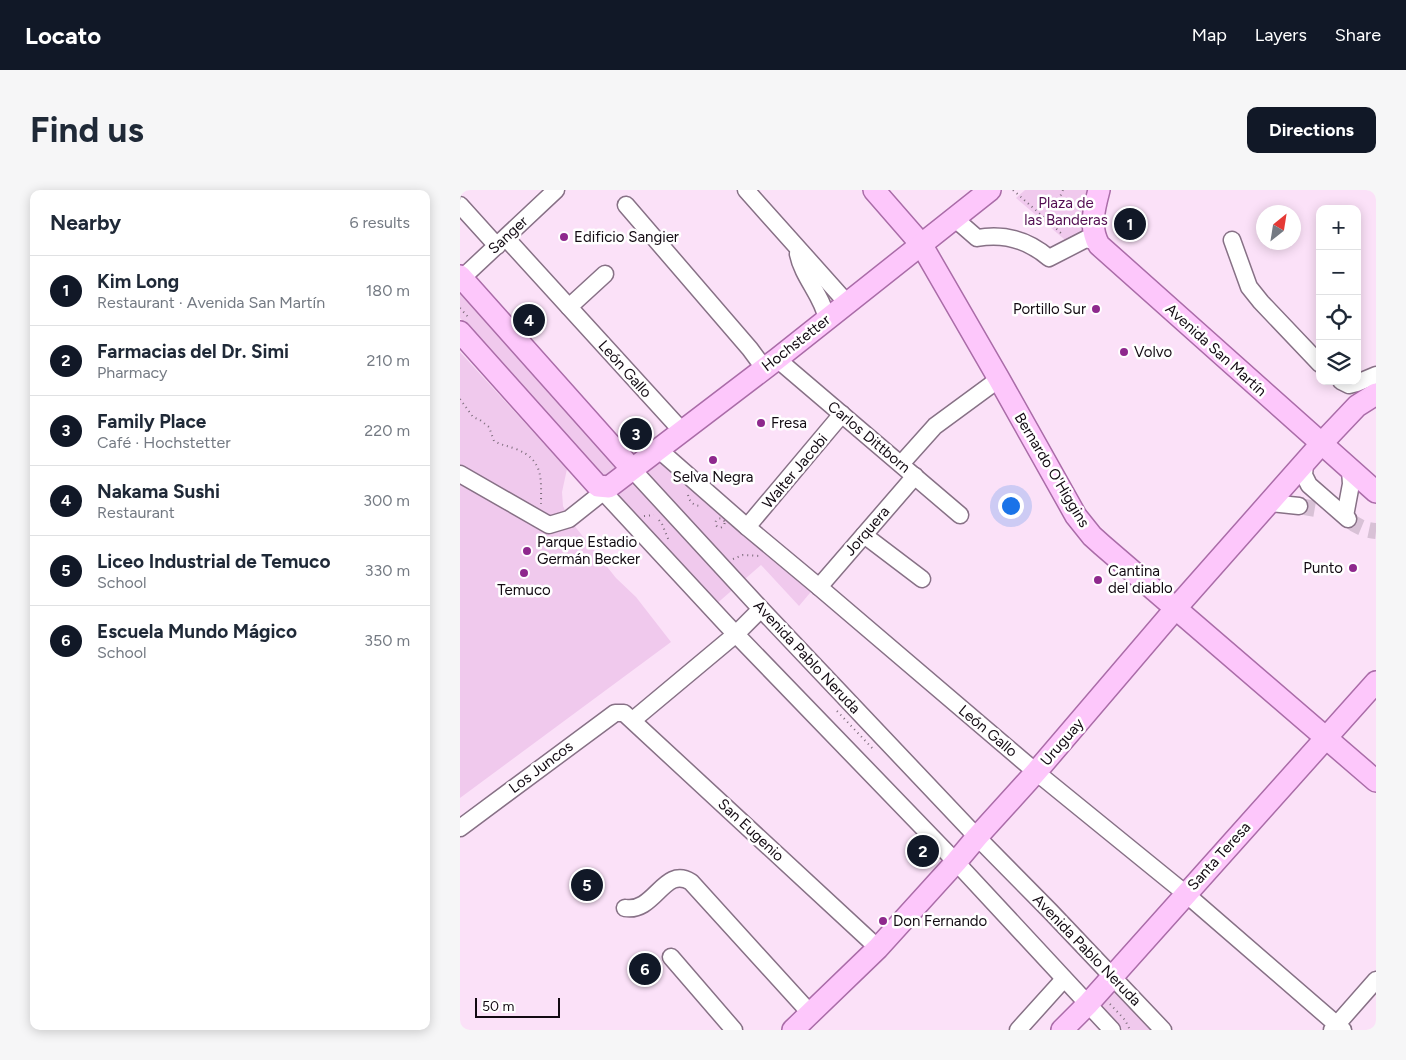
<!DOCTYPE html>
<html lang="en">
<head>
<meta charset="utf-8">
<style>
  body { margin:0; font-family:Figtree,sans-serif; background:#f6f6f7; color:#1f2937 }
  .controls { position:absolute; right:15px; top:15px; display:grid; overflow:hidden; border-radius:10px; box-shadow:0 2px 12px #0003 }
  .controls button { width:45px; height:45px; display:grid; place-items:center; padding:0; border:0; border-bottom:1px solid #e0e1e3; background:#fff; color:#1f2937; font:25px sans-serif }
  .compass { position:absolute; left:796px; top:15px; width:45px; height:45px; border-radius:50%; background:#fff; box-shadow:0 2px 12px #0003; rotate:30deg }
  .scale { position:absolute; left:15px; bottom:12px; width:85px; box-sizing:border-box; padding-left:5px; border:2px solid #120a12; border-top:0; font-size:14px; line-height:18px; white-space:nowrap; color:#120a12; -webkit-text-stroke:4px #fff; paint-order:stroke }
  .you { position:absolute; left:550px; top:315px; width:18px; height:18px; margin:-12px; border:4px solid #fff; border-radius:50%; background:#1a73e8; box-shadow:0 0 0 8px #1a73e833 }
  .badge { display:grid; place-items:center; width:32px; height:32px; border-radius:50%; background:#111827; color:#fff; font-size:16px; font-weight:700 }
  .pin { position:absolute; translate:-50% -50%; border:2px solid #fff; box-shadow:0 1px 5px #0006 }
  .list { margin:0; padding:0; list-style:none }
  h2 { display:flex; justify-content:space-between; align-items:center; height:65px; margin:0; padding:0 20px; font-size:21px }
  h2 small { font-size:16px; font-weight:400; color:#747a83 }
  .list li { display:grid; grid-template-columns:32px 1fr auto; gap:15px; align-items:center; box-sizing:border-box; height:70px; padding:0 20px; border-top:1px solid #e0e1e3 }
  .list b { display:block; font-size:19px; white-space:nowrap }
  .list p { margin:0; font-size:16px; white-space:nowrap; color:#747a83 }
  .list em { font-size:16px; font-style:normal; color:#747a83 }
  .icon { flex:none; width:28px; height:28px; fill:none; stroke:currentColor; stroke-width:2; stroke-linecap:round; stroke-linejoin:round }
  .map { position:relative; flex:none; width:916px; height:840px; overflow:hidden; border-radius:10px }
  header { display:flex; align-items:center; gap:30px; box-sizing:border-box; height:70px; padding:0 25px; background:#111827; color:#fff }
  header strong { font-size:24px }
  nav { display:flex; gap:28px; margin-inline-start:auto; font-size:18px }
  .intro { display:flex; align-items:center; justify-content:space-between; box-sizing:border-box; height:120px; padding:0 30px }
  h1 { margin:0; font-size:35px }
  .button { padding:12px 22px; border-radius:10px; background:#111827; color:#fff; font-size:18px; font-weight:700 }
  main { display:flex; gap:30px; padding:0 30px }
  aside { flex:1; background:#fff; border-radius:10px; box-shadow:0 2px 12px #0003 }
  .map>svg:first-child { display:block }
</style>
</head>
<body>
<header>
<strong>Locato</strong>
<nav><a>Map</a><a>Layers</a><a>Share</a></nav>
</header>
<div class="intro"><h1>Find us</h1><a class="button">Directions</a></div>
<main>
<aside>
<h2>Nearby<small>6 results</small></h2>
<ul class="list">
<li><span class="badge">1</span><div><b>Kim Long</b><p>Restaurant · Avenida San Martín</p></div><em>180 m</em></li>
<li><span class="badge">2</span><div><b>Farmacias del Dr. Simi</b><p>Pharmacy</p></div><em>210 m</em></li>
<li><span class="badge">3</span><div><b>Family Place</b><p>Café · Hochstetter</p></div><em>220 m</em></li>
<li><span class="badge">4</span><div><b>Nakama Sushi</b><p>Restaurant</p></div><em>300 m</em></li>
<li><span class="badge">5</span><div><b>Liceo Industrial de Temuco</b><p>School</p></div><em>330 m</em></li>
<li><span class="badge">6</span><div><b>Escuela Mundo Mágico</b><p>School</p></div><em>350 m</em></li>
</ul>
</aside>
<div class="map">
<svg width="916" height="840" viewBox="0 0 916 840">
  <rect width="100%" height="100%" fill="#fbe1f8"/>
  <g fill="#f0c9ed">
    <path d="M 565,0 L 631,0 L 626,39 L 611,55 L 556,8 Z"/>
    <path d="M 0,93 L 165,281 L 143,287 L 0,128 Z"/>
    <path d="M 0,162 L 107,279 L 102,302 L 103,316 L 109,329 L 156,388 L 176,407 L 211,452 L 0,608 Z"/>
    <path d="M 199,264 L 355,397 L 339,416 L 301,375 L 254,416 L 147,302 Z"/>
    <path d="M 655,800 L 693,840 L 663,840 L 640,816 Z"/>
  </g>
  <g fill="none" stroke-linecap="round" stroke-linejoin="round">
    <g stroke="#d8c1d6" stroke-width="16" stroke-dasharray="16 8" stroke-linecap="butt">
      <path d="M 839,316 L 856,319"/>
      <path d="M 888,329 C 897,337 905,340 916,341"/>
    </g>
    <defs>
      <g id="minor">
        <path d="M 286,0 L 387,113"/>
        <path d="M 0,15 L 37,56"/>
        <path d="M 166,15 L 290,159 L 304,178"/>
        <path d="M 494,28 L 517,48 C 544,43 568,50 589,68 L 626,49 L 637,52"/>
        <path d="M 46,48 L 222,241"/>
        <path d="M 772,50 L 789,97 L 801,112 L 860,174"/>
        <path d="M 338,64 C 343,88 362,105 367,129"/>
        <path d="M 0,90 L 96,0"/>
        <path d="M 109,117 L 145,84"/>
        <path d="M 317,169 L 500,325"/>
        <path d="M 881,191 L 889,195 L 897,193 L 916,185"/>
        <path d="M 198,259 L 287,337 L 359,397 L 576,582 L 726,704 L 883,840"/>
        <path d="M 845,273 L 844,285 L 849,295 L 888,329"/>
        <path d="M 441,274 L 475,236 L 539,189"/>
        <path d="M 172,279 L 301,419 L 517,647 L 590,721 L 703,840"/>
        <path d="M 0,284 L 89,335 L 109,329 L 143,302"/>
        <path d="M 138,296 L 266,434 L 496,672 L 652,840"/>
        <path d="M 810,313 L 839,316"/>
        <path d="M 885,326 L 891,294 L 890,279"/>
        <path d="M 287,337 L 382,224"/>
        <path d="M 404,345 L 462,389"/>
        <path d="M 359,397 L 455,286"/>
        <path d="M 173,530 L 276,444 L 301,419"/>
        <path d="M 0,638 L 155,523 L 164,523 L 418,758"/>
        <path d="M 165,718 C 195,723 204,675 231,692 L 351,824"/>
        <path d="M 211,767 L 274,840"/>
        <path d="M 558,840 L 604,789"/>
        <path d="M 872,840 L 916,790"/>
      </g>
      <g id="major">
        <path d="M 414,0 L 461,54 L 539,189 L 616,326 L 632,346 L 642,355 L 916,591"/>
        <path d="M 639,0 C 634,19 629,37 639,55 L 916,302"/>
        <path d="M 0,86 L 172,279"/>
        <path d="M 0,142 L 136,294 L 138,296 L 149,297 L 317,169 L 530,0"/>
        <path d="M 333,840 L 418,758 L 496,672 L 517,647 L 576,582 L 716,418 L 861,254 L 897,216 L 916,204"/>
        <path d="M 602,840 L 628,814 L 916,492"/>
      </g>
    </defs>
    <use href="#minor" stroke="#877186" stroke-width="19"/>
    <use href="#major" stroke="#aa6ca8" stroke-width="24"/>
    <g stroke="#7c6c7b" stroke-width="2" stroke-dasharray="1 4" stroke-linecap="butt">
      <path d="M 553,0 L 589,32"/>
      <path d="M 603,0 L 589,32 L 603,45"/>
      <path d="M 0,118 L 9,128"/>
      <path d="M 0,209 L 13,227 L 20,230 L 29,237 L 34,251 C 41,255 48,256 56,259 C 84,270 81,289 81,314"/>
      <path d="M 228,305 C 230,313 234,316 242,316"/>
      <path d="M 184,326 L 194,325"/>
      <circle cx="260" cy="333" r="4.5"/>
      <path d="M 199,330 L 202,334 L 209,351"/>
      <path d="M 273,369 L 283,365 L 300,366"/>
      <path d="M 377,521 L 414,560"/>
      <path d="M 650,814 L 665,830 L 670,840"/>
    </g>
    <use href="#minor" stroke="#fff" stroke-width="16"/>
    <use href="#major" stroke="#fdc7fb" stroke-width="21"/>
  </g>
  <g fill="#8e288d" stroke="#fff" stroke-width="2">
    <circle cx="104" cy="47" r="5"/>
    <circle cx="636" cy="119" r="5"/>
    <circle cx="664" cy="162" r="5"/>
    <circle cx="301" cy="233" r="5"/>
    <circle cx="253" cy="270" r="5"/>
    <circle cx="67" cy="361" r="5"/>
    <circle cx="893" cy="378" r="5"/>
    <circle cx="64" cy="383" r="5"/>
    <circle cx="638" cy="390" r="5"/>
    <circle cx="423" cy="731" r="5"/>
  </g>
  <g text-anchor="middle" stroke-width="5" stroke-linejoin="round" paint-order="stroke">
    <g font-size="15" fill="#520d51" stroke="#fff">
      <text x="606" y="18">Plaza de<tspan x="606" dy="17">las Banderas</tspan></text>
    </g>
    <g font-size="15" fill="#120a12" stroke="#fff">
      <text transform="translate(48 45) rotate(-43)" y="5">Sanger</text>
      <text transform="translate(336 153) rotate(-38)" y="5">Hochstetter</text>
      <text transform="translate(756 160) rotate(42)" y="5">Avenida San Martín</text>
      <text transform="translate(165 179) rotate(48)" y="5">León Gallo</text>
      <text transform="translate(409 247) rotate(40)" y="5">Carlos Dittborn</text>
      <text transform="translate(592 280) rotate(59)" y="5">Bernardo O'Higgins</text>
      <text transform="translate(335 281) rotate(-50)" y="5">Walter Jacobi</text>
      <text transform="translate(407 341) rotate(-49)" y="5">Jorquera</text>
      <text transform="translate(347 467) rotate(47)" y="5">Avenida Pablo Neruda</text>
      <text transform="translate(528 541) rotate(40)" y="5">León Gallo</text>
      <text transform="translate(602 552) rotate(-49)" y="5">Uruguay</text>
      <text transform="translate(81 577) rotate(-37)" y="5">Los Juncos</text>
      <text transform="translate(291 640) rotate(43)" y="5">San Eugenio</text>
      <text transform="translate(759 666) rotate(-48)" y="5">Santa Teresa</text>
      <text transform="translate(627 760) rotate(46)" y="5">Avenida Pablo Neruda</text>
    </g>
    <g font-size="15" fill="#120a12" stroke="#fff" text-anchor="start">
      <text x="114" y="52">Edificio Sangier</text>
      <text x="626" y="124" text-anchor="end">Portillo Sur</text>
      <text x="674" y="167">Volvo</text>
      <text x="311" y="238">Fresa</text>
      <text x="253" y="292" text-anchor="middle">Selva Negra</text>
      <text x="77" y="357">Parque Estadio<tspan x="77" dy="17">Germán Becker</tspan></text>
      <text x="883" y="383" text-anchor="end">Punto</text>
      <text x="648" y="386">Cantina<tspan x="648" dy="17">del diablo</tspan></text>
      <text x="64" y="405" text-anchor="middle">Temuco</text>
      <text x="433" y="736">Don Fernando</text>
    </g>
  </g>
</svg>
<div class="controls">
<button>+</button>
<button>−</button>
<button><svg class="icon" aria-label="locate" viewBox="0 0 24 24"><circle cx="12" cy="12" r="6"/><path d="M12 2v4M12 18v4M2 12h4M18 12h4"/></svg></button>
<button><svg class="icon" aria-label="layers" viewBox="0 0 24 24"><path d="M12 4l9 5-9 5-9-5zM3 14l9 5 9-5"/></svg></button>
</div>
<svg class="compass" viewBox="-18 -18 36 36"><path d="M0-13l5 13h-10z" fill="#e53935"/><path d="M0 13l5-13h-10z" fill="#747a83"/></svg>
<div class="scale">50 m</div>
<div class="you"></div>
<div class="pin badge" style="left:670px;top:34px">1</div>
<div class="pin badge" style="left:463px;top:661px">2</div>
<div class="pin badge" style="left:176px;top:244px">3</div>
<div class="pin badge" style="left:69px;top:130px">4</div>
<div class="pin badge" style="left:127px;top:695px">5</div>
<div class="pin badge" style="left:185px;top:779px">6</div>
</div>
</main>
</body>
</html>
